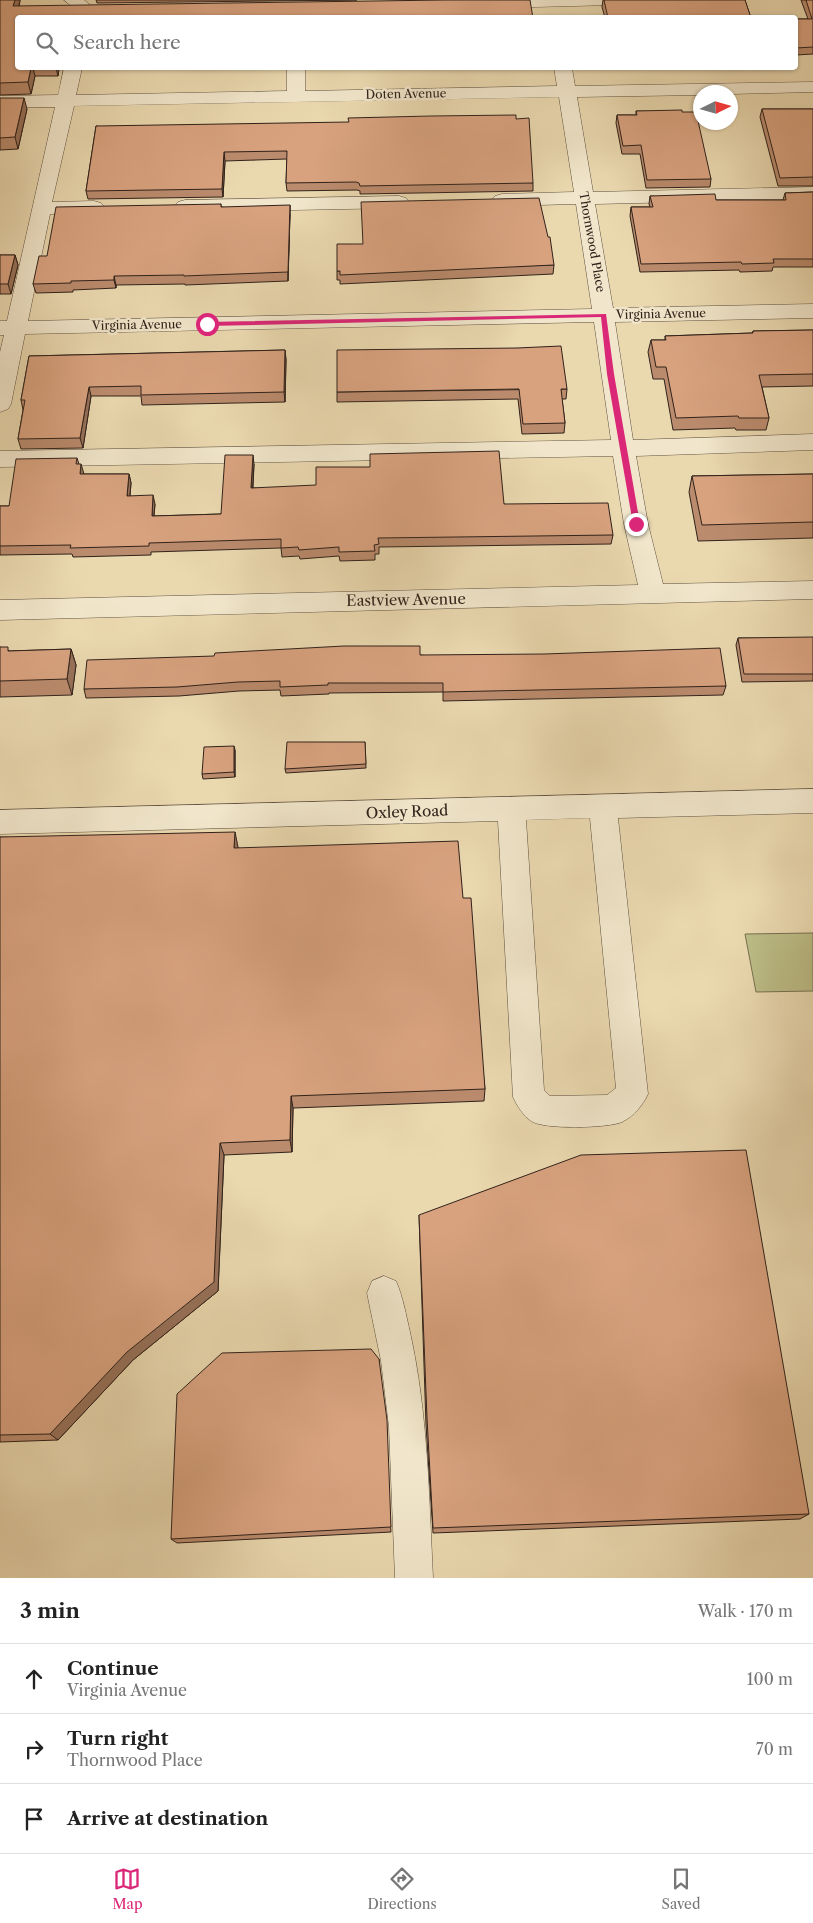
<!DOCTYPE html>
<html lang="en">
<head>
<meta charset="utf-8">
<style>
  body { margin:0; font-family:"Libre Caslon Text",serif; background:#f2f2f2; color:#222 }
  .compass { position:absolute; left:693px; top:85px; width:45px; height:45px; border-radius:50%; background:#fff; box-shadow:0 1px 4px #0004; rotate:85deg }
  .stop { position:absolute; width:15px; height:15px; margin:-11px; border:4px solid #db2777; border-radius:50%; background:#fff }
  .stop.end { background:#db2777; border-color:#fff; box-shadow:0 1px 5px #0008 }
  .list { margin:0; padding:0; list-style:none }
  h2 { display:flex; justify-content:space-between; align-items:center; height:65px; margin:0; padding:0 20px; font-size:21px }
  h2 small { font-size:16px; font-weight:400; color:#767676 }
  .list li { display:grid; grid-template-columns:32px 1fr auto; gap:15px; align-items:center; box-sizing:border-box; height:70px; padding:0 20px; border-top:1px solid #e0e0e0 }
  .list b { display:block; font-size:19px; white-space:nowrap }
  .list p { margin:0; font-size:16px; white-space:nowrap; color:#767676 }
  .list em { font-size:16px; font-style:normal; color:#767676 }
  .icon { flex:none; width:28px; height:28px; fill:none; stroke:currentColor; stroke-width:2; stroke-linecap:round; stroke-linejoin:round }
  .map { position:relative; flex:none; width:813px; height:1578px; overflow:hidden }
  .search { position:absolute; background:#fff; box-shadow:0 1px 4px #0004; left:15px; right:15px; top:15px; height:55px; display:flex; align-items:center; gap:12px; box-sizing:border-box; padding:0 18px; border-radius:5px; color:#767676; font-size:19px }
  .sheet { height:275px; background:#fff }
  nav { display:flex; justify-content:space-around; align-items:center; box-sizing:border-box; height:70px; border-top:1px solid #e0e0e0; background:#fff; font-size:14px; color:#767676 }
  nav a { display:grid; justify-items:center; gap:2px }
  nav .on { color:#db2777 }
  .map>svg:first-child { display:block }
</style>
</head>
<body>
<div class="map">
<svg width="813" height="1578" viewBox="0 0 813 1578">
  <rect width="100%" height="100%" fill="#ead8af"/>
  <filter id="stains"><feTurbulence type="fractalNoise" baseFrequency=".004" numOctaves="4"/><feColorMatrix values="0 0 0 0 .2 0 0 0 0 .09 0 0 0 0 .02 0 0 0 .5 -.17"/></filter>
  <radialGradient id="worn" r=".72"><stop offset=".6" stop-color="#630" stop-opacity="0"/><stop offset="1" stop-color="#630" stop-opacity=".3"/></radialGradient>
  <path fill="#bcbd87" stroke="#767051" d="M 813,933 L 813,991 L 756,992 L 745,934 Z"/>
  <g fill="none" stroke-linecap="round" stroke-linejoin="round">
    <defs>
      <g id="minor">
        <path d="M 64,0 L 84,0 L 94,8 L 92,18 L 74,18 L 76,10 Z"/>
        <path d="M 488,0 L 621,0 L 618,4 L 612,5 L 494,8 L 488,7 L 485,3 Z"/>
        <path d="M 64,68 L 82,68 L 76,95 L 287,91 L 287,68 L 305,68 L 305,91 L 557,86 L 554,68 L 572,68 L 575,86 L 813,82 L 813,92 L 730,94 L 700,92 L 700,95 L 577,97 L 593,192 L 813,187 L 813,199 L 595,204 L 613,308 L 813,304 L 813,318 L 615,322 L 633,440 L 813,434 L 813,450 L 636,456 L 648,524 L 663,584 L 813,581 L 813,599 L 0,620 L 0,600 L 638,585 L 624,524 L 613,456 L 0,467 L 0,451 L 611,440 L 594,322 L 25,334 L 11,404 L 8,409 L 0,412 L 0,352 L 4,335 L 0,335 L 0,321 L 7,321 L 55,107 L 0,108 L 0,96 L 58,95 ZM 559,97 L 574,192 L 502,194 L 495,196 L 492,200 L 495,204 L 502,206 L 576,204 L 592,309 L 28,321 L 50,214 L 94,213 L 101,211 L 104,207 L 101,203 L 94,201 L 52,202 L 74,106 Z"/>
        <path d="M 399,196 L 406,198 L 409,202 L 406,206 L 399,208 L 185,212 L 178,210 L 175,206 L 178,202 L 185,200 Z"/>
        <path d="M 813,789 L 813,813 L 618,818 L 648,1094 C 643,1105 634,1116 622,1122 C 609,1128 544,1130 531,1121 C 523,1115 517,1106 513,1097 L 498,821 L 0,834 L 0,810 ZM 590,818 L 616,1088 L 607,1095 L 550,1096 L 544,1090 L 526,820 Z"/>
        <path d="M 384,1276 L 396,1281 C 403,1297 406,1315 410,1332 C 428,1413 429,1496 433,1578 L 395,1578 L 389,1427 L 381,1361 L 367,1293 L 372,1281 Z"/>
      </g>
    </defs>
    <use href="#minor" stroke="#5e5040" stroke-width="1"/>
    <use href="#minor" fill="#f1e6cb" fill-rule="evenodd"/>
  </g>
  <g fill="#ba8b6d" stroke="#30221b">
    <path d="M 0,0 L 20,0 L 18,18 L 18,68 L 62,68 L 59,69 L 58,76 L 35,76 L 31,94 L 0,95 Z"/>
    <path d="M 96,0 L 357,0 L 97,3 Z"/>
    <path d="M 603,0 L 745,0 L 751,18 L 605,18 L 602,7 Z"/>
    <path d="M 801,0 L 813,0 L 813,54 L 796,55 L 796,19 L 808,19 Z"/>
    <path d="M 83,68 L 142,68 L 84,69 Z"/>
    <path d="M 0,98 L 27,109 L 18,149 L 0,150 Z"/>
    <path d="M 762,109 L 813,109 L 813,186 L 778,186 L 760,117 Z"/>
    <path d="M 636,111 L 682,112 L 711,179 L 710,187 L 646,188 L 640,154 L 622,154 L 616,123 L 617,115 L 636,115 Z"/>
    <path d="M 96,126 L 533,183 L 533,191 L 360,194 L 360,191 L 357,190 L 287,191 L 286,183 L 287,159 L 225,161 L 223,197 L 88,199 L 86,191 Z"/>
    <path d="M 813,192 L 813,267 L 773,267 L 772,271 L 740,272 L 739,270 L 640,272 L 630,216 L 631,207 L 650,207 L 649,204 L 650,196 L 716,200 L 783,200 L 785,193 Z"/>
    <path d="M 221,204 L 221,207 L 290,214 L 288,281 L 185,285 L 185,284 L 116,285 L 116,288 L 73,290 L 73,292 L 36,293 L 33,284 L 47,256 Z"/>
    <path d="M 0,255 L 15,255 L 18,265 L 11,294 L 0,294 Z"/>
    <path d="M 554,265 L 553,274 L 340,284 L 340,280 L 337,280 L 337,271 Z"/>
    <path d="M 813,330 L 813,386 L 762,387 L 769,418 L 766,430 L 736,430 L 735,428 L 673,430 L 664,379 L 653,379 L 648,352 L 651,340 L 665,340 L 665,336 L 752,333 L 753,331 Z"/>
    <path d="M 285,350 L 286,360 L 285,402 L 142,405 L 141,396 L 91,396 L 83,448 L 21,449 L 18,439 L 23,410 L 21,400 L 29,356 Z"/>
    <path d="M 567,389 L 566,399 L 562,399 L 565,423 L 564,433 L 522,434 L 518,399 L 337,402 L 337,392 Z"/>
    <path d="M 77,458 L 79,464 L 83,474 L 129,474 L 131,483 L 130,496 L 155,504 L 154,516 L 221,514 L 254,464 L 253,488 L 504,504 L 613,535 L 611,544 L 379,547 L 379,554 L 375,554 L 375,560 L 340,561 L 339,556 L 300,559 L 299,556 L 282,557 L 281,548 L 151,552 L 151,555 L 73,557 L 72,554 L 0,555 L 0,506 L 9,506 Z"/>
    <path d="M 813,474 L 813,538 L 698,541 L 689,492 L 692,476 Z"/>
    <path d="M 738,638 L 813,639 L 813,681 L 742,682 L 736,645 Z"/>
    <path d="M 0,647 L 10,651 L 71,649 L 76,665 L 72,695 L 0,697 Z"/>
    <path d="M 420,655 L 726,686 L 723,695 L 443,701 L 443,692 L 329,693 L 329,694 L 281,696 L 280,690 L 239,691 L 179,696 L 86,698 L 84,689 Z"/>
    <path d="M 365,742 L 366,768 L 286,773 L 285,769 Z"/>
    <path d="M 235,750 L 235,777 L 203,779 L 202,774 Z"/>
    <path d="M 0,837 L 238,848 L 463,898 L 485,1089 L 484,1101 L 293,1108 L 292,1152 L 224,1155 L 218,1291 L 133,1360 L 58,1440 L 0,1442 Z"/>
    <path d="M 419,1215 L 809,1514 L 800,1519 L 433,1533 L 426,1425 Z"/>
    <path d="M 379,1359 L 391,1532 L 177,1543 L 171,1539 Z"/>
  </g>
  <g fill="#977159" stroke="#30221b">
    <path d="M 15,0 L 20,0 L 16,18 L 13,6 Z"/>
    <path d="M 31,68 L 33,68 L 35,76 L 31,94 L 28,82 Z"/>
    <path d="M 56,68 L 62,68 L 59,69 L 58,76 Z"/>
    <path d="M 24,98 L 27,109 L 18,149 L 15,137 Z"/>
    <path d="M 224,152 L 225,161 L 223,197 L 222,189 Z"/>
    <path d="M 290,205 L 290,214 L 288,281 L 288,272 Z"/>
    <path d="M 15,255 L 18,265 L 11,294 L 8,284 Z"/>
    <path d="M 114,276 L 116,285 L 116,288 L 114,280 Z"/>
    <path d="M 285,350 L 286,360 L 285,402 L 284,392 Z"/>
    <path d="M 89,387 L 91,396 L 83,448 L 80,438 Z"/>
    <path d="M 253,455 L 254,464 L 252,497 L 251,488 Z"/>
    <path d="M 81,464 L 84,474 L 82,483 L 80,474 Z"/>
    <path d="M 129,474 L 131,483 L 129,505 L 127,496 Z"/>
    <path d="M 153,495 L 155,504 L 153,525 L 152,516 Z"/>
    <path d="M 71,649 L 76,665 L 72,695 L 67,679 Z"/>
    <path d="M 234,746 L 235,750 L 235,777 L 234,772 Z"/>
    <path d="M 235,832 L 238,847 L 237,863 L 234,848 Z"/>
    <path d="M 291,1096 L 293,1108 L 292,1152 L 290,1140 Z"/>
    <path d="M 220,1143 L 224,1155 L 218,1291 L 133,1360 L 58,1440 L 50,1434 Z"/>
  </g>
  <g fill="#d8a27f" stroke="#30221b">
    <path d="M 0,0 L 15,0 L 13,6 L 445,0 L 530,0 L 533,18 L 18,18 L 18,68 L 31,68 L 28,82 L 0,83 Z"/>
    <path d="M 604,0 L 745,0 L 751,18 L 608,18 Z"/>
    <path d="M 806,0 L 813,0 L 813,47 L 796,48 L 796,19 L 812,19 Z"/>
    <path d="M 0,98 L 24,98 L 15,137 L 0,138 Z"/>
    <path d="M 762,109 L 813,109 L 813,177 L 780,178 Z"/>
    <path d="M 682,110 L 682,112 L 696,112 L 711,179 L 647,180 L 641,145 L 623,146 L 617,115 L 637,115 L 636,111 Z"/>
    <path d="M 516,115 L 516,119 L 529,118 L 533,183 L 360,186 L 359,183 L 356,182 L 286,183 L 287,151 L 224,152 L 222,189 L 86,191 L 96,126 L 349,122 L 348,118 L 431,116 Z"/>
    <path d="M 813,192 L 813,259 L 773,259 L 774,263 L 742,264 L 741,262 L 641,264 L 631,207 L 653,207 L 650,196 L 715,194 L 716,200 L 786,200 L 785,193 Z"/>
    <path d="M 539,198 L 548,237 L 550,237 L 554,265 L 340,275 L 340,271 L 337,271 L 337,244 L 363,244 L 361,202 Z"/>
    <path d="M 221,204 L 221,207 L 290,205 L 288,272 L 184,276 L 184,275 L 114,276 L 114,280 L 71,281 L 71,283 L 33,284 L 39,256 L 47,256 L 56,207 Z"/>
    <path d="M 0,255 L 15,255 L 8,284 L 0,284 Z"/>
    <path d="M 813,330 L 813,374 L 759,375 L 769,418 L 739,418 L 738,416 L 676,418 L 666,367 L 656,367 L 651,340 L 666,340 L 665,336 L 753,333 L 753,331 Z"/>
    <path d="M 561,346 L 567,389 L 561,389 L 565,423 L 523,424 L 519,389 L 337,392 L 337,350 L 517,348 Z"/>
    <path d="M 285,350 L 284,392 L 141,395 L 141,386 L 89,387 L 80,438 L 18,439 L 25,400 L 21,400 L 29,356 Z"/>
    <path d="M 499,451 L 504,504 L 608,503 L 613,535 L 378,538 L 379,544 L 374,545 L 375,551 L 339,552 L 339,547 L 299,550 L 298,547 L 281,548 L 281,539 L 149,543 L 149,546 L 70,548 L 71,545 L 0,546 L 0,506 L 9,506 L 16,459 L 77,458 L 76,464 L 81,464 L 80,474 L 129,474 L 127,496 L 153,495 L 152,516 L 188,515 L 221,514 L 225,455 L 253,455 L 251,488 L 316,485 L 316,467 L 370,467 L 370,454 Z"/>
    <path d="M 813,474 L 813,522 L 702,525 L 692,476 Z"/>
    <path d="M 813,637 L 813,674 L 744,674 L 738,638 Z"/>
    <path d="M 344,646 L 420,646 L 420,655 L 544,654 L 720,648 L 726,686 L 443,692 L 443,683 L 328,683 L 328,685 L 280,687 L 280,681 L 238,682 L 177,687 L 84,689 L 87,660 L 214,656 L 215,653 Z"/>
    <path d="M 0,647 L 8,647 L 8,651 L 71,649 L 67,679 L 0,681 Z"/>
    <path d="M 287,742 L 365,742 L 366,764 L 285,769 Z"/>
    <path d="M 234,746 L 234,772 L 202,774 L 204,747 Z"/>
    <path d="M 235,832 L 234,848 L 458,841 L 463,898 L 471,898 L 485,1089 L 291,1096 L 290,1140 L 220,1143 L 214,1282 L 127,1352 L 50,1434 L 0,1435 L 0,837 Z"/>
    <path d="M 746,1150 L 809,1514 L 433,1528 L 427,1418 L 419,1215 L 581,1155 Z"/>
    <path d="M 371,1349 L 379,1359 L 387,1420 L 391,1527 L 171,1539 L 177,1394 L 222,1353 Z"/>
  </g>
  <path fill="#db2777" d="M 606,314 L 614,374 L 640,524 L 636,526 L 633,524 L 607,374 L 601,317 L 207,326 L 204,324 L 207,322 Z"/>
  <g text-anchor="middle" stroke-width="5" stroke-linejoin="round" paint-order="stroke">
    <g font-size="12" fill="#30221b" stroke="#f1e6cb">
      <text transform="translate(406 94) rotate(-1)" y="4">Doten Avenue</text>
      <text transform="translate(592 242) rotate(80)" y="4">Thornwood Place</text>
      <text transform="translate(661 314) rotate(-1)" y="4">Virginia Avenue</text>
      <text transform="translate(137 325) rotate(-1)" y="4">Virginia Avenue</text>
    </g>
    <g font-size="15" fill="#30221b" stroke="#f1e6cb">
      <text transform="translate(406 600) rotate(-1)" y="5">Eastview Avenue</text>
      <text transform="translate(407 812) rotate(-2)" y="5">Oxley Road</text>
    </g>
  </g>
  <rect width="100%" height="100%" filter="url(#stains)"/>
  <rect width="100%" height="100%" fill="url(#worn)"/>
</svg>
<svg class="compass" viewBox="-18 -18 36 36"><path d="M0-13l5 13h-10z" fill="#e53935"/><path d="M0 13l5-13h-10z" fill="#767676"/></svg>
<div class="stop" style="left:207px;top:324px"></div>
<div class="stop end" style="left:636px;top:524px"></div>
<div class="search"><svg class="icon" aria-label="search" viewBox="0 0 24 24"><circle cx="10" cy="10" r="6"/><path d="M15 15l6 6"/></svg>Search here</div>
</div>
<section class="sheet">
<h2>3 min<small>Walk · 170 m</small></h2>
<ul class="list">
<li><svg class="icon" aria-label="ahead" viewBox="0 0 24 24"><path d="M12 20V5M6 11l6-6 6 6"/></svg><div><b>Continue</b><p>Virginia Avenue</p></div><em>100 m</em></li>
<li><svg class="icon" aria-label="right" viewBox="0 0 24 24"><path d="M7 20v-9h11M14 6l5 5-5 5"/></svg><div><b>Turn right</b><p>Thornwood Place</p></div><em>70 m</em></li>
<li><svg class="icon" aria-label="arrive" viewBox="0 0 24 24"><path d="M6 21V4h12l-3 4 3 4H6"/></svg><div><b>Arrive at destination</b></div></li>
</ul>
</section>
<nav>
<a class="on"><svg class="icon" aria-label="map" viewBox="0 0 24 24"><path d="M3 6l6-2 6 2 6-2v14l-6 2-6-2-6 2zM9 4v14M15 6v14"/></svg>Map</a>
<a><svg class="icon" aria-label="directions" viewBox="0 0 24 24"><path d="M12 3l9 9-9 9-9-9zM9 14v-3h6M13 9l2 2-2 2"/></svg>Directions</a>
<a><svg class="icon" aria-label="saved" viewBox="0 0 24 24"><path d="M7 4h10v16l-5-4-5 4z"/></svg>Saved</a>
</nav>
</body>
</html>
